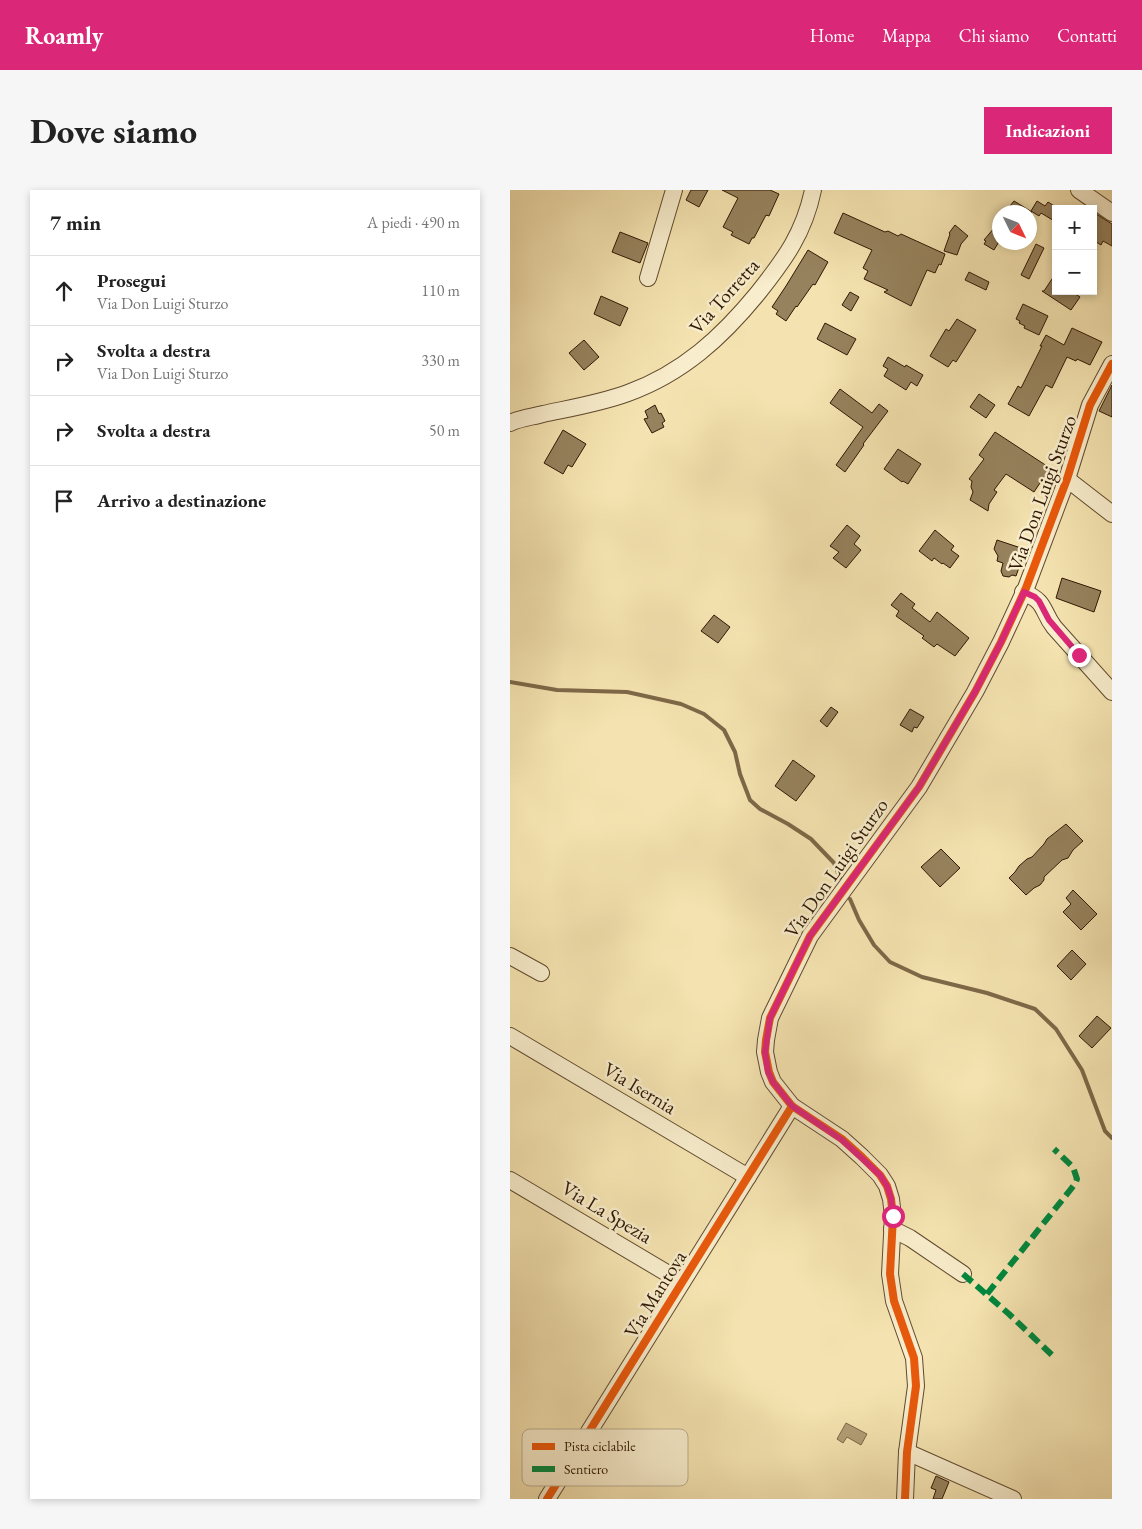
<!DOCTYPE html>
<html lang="it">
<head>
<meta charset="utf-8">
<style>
  body { margin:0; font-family:"EB Garamond",serif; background:#f6f6f6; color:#222 }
  .controls { position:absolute; right:15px; top:15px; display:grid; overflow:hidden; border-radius:0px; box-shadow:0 2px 8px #0003 }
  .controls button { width:45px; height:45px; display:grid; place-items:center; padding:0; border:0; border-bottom:1px solid #e0e0e0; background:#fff; color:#222; font:25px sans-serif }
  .compass { position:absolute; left:482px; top:15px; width:45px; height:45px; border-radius:50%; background:#fff; box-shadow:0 2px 8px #0003; rotate:133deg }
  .stop { position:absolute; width:15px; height:15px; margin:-11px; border:4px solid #db2777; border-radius:50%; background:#fff }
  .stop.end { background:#db2777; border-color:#fff; box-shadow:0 1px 5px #0008 }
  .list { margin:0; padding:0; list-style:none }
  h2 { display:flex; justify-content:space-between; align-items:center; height:65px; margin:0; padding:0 20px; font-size:21px }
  h2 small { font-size:16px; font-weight:400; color:#767676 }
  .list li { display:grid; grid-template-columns:32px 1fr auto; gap:15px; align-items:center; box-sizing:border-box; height:70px; padding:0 20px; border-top:1px solid #e0e0e0 }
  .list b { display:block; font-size:19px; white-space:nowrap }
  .list p { margin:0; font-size:16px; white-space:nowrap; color:#767676 }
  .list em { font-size:16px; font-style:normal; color:#767676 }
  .icon { flex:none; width:28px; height:28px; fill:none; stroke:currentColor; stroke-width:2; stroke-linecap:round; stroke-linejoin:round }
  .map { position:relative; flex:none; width:602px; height:1309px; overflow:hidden; border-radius:0px }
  header { display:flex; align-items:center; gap:30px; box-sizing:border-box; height:70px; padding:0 25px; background:#db2777; color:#fff }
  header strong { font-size:24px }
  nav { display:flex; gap:28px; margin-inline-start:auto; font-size:18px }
  .intro { display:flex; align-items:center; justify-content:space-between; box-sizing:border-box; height:120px; padding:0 30px }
  h1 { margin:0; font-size:35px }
  .button { padding:12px 22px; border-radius:0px; background:#db2777; color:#fff; font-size:18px; font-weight:700 }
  main { display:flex; gap:30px; padding:0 30px }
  aside { flex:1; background:#fff; border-radius:0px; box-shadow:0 2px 8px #0003 }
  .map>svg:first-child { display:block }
</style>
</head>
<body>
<header>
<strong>Roamly</strong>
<nav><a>Home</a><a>Mappa</a><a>Chi siamo</a><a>Contatti</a></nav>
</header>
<div class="intro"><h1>Dove siamo</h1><a class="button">Indicazioni</a></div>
<main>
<aside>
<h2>7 min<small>A piedi · 490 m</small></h2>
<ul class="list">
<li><svg class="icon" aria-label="ahead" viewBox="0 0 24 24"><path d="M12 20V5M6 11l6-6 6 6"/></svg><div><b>Prosegui</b><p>Via Don Luigi Sturzo</p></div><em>110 m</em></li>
<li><svg class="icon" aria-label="right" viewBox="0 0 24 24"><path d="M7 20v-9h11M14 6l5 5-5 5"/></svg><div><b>Svolta a destra</b><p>Via Don Luigi Sturzo</p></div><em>330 m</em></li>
<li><svg class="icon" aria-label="right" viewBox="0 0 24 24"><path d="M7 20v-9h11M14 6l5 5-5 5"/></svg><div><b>Svolta a destra</b></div><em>50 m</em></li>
<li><svg class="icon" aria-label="arrive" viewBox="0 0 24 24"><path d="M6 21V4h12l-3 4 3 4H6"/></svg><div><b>Arrivo a destinazione</b></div></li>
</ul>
</aside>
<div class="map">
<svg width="602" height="1309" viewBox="0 0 602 1309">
  <rect width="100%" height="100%" fill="#f4e3b0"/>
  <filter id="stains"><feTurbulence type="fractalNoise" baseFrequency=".004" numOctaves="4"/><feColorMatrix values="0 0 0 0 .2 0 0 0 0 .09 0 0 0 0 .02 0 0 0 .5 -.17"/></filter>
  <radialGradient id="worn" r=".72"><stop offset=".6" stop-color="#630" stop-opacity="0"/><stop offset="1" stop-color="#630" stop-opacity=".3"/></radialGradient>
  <path fill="#b19e76" stroke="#7d6848" d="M 336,1233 L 357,1244 L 351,1255 L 337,1247 L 333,1253 L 327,1249 Z"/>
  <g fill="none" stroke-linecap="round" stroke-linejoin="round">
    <g stroke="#7d6848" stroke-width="4">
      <path d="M 0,492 L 47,500 L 117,502 L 171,514 L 194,524 L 214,540 L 225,562 L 230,584 L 240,610 L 250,619 L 278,634 L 301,649 L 324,673 L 330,688"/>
      <path d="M 340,709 L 349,730 L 364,755 L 380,772 L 412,787 L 477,803 L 525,819 L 546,839 L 572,880 L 595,941 L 602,948"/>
    </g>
  </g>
  <g fill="#96825d" stroke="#301804">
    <path d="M 181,0 L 198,0 L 189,17 L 176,10 Z"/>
    <path d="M 212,0 L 260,0 L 269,4 L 259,26 L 256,25 L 244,48 L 242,48 L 239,54 L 221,45 L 223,42 L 213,37 L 228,8 Z"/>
    <path d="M 504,11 L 522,22 L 495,22 Z"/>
    <path d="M 527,11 L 535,16 L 538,12 L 546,17 L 546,32 L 531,23 L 529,26 L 521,21 Z"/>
    <path d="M 583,22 L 602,34 L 602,56 L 593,51 L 591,55 L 583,50 Z"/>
    <path d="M 333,23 L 375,42 L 378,41 L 388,46 L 391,44 L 435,64 L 431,75 L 429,74 L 425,83 L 417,80 L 401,116 L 374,102 L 378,100 L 354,89 L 358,81 L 353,78 L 362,60 L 324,43 Z"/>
    <path d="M 490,31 L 490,50 L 484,60 L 474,54 L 476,51 L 474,50 Z"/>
    <path d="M 445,35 L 458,46 L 451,54 L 447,65 L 434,61 L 440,44 L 439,43 Z"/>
    <path d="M 110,42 L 138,53 L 130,73 L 102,62 Z"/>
    <path d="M 526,54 L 534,58 L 519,89 L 511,85 Z"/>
    <path d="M 298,60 L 318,72 L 305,95 L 303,94 L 287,117 L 286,116 L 276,131 L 266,124 L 268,121 L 262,117 L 276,96 Z"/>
    <path d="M 459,82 L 479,92 L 476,100 L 455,90 Z"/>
    <path d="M 546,83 L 546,101 L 561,101 L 570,107 L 561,120 L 532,101 L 534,101 Z"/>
    <path d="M 340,102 L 349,107 L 341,121 L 332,115 Z"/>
    <path d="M 91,106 L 118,118 L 110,136 L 84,124 Z"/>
    <path d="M 513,114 L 538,126 L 529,145 L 514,138 L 515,136 L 509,133 L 510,131 L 506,129 Z"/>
    <path d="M 447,129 L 466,140 L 446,172 L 443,170 L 438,177 L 420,166 L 436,139 L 439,141 Z"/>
    <path d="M 315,133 L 346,149 L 337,165 L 307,149 Z"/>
    <path d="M 562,138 L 592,152 L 580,175 L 567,169 L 566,171 L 557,167 L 542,198 L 536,195 L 519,226 L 498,214 L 508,196 L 511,198 L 532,156 L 530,156 L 536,145 L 554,155 Z"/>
    <path d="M 74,150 L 89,167 L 74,180 L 59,163 Z"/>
    <path d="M 378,167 L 395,177 L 396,175 L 413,185 L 407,196 L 401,192 L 396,200 L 374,186 L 378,179 L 373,176 Z"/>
    <path d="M 602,195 L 602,227 L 589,221 Z"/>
    <path d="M 330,199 L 362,223 L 369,214 L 378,221 L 353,254 L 354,255 L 335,282 L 326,275 L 353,237 L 320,213 Z"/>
    <path d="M 469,204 L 485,215 L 476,228 L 460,217 Z"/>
    <path d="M 145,215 L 149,224 L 151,223 L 155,231 L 152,233 L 154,237 L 142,243 L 134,229 L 138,228 L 135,221 Z"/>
    <path d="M 53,240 L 76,254 L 62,277 L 58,275 L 53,284 L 34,273 Z"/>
    <path d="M 485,242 L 540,278 L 524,302 L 496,284 L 484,300 L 487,302 L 479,314 L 478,321 L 460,310 L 463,302 L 461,297 L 462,291 L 459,289 L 474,269 L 469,265 Z"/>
    <path d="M 388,259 L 411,274 L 398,294 L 393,291 L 392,292 L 374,279 Z"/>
    <path d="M 337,335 L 350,346 L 344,354 L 351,360 L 336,378 L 323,368 L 329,362 L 320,356 Z"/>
    <path d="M 425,340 L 444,356 L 441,360 L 449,366 L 440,378 L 433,373 L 432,374 L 424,368 L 422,371 L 409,361 Z"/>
    <path d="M 487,350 L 511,358 L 509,364 L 513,366 L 506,386 L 502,385 L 499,387 L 493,386 L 491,381 L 493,373 L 487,371 L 488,366 L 484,359 Z"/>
    <path d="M 552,388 L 591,401 L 584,422 L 546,408 Z"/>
    <path d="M 391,403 L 405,414 L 402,418 L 420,432 L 427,422 L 459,448 L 445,466 L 427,454 L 424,457 L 412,448 L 414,446 L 386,426 L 389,421 L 381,415 Z"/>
    <path d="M 204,425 L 220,437 L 208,453 L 191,441 Z"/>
    <path d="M 321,517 L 328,522 L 317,537 L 310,531 Z"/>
    <path d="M 400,519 L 414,527 L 407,538 L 404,537 L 402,542 L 390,535 Z"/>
    <path d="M 283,570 L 305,586 L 286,611 L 265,596 Z"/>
    <path d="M 556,634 L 573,651 L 563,660 L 558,668 L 552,670 L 534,687 L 534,690 L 530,695 L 524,698 L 516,705 L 499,688 L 505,682 L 509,676 L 517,669 L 522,667 L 534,654 L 537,649 Z"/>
    <path d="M 431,659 L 450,678 L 430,697 L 411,677 Z"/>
    <path d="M 563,700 L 587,724 L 571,740 L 553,722 L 561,714 L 556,708 Z"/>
    <path d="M 562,760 L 576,774 L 561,790 L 547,776 Z"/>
    <path d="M 587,826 L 601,838 L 582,858 L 569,846 Z"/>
    <path d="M 426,1286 L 439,1292 L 432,1309 L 423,1309 L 426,1300 L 421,1298 Z"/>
  </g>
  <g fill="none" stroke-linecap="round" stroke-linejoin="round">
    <defs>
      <g id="minor">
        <path d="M 569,0 L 602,23"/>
        <path d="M 138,88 L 164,0"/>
        <path d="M 0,233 C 10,228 22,227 33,224 C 61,218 91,213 118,203 C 173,183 212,147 248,103 C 275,69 294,43 303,0"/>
        <path d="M 557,289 L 602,324"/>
        <path d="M 513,402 C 537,412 531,420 544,437 L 602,502"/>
        <path d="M 0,766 L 31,783"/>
        <path d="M 0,846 L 238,987"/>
        <path d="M 0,990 L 172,1092"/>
        <path d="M 382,1039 L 400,1048 L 453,1084"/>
        <path d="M 397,1262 L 503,1309"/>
        <path d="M 37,1309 L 282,916"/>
        <path d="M 395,1309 L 397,1262 L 406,1196 L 404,1168 L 384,1111 L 380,1084 L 383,1026 L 381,1009 L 377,996 L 370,985 L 352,967 L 332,949 L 282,916 L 263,892 L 259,882 L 255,862 L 256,850 L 260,828 L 300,746 L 409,597 L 465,502 L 491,452 L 516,398 L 557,289 L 580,215 L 602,174"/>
      </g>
    </defs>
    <use href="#minor" stroke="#614b2f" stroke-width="18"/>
    <use href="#minor" stroke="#f8edcc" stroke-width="16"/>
    <g stroke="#00873e" stroke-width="6" stroke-dasharray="12 6" stroke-linecap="butt">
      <path d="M 453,1084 L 499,1124 L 542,1165"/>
      <path d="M 477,1104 L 565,994 L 567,989 L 563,977 L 544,959"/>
    </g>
    <defs>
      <g id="cycleway">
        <path d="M 37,1309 L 282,916"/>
        <path d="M 395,1309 L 397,1262 L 406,1196 L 404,1168 L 384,1111 L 380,1084 L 383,1026 L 381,1009 L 377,996 L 370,985 L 352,967 L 332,949 L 282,916 L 263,892 L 259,882 L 255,862 L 256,850 L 260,828 L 300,746 L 409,597 L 465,502 L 491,452 L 516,398 L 557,289 L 580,215 L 602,174"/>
      </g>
    </defs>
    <use href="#cycleway" stroke="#f8edcc" stroke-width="11"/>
    <use href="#cycleway" stroke="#e8590c" stroke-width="8"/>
  </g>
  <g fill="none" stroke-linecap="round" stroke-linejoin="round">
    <path stroke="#db2777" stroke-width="6" d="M 383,1026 L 381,1008 L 377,996 L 370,985 L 332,950 L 282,916 L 263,892 L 258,882 L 255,862 L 260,828 L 300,746 L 409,597 L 465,502 L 491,452 L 514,402 L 525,407 L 529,411 L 539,430 L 569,465"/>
  </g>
  <g text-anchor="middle" stroke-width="5" stroke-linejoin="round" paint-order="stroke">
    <g font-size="20" fill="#301804" stroke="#f8edcc">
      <text transform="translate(214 106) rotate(-48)" y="7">Via Torretta</text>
      <text transform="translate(532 303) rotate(-70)" y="7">Via Don Luigi Sturzo</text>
      <text transform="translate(326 678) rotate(-55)" y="7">Via Don Luigi Sturzo</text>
      <text transform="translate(130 898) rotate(31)" y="7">Via Isernia</text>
      <text transform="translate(97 1022) rotate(31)" y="7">Via La Spezia</text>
      <text transform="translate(145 1104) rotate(-58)" y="7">Via Mantova</text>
    </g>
  </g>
  <rect x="12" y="1239" width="166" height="57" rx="8" fill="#f8edcc" stroke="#bcad90" stroke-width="1"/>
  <rect x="22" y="1253" width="23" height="7" fill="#e8590c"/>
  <rect x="22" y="1276" width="23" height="6" fill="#00873e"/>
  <g font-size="14" fill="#301804">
    <text x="54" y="1261">Pista ciclabile</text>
    <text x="54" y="1284">Sentiero</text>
  </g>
  <rect width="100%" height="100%" filter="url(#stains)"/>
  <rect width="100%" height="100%" fill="url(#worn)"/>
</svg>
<div class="controls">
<button>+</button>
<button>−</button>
</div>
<svg class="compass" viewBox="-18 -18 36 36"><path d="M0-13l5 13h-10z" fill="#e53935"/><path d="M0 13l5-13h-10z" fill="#767676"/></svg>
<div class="stop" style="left:383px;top:1026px"></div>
<div class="stop end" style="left:569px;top:465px"></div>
</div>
</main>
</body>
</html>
